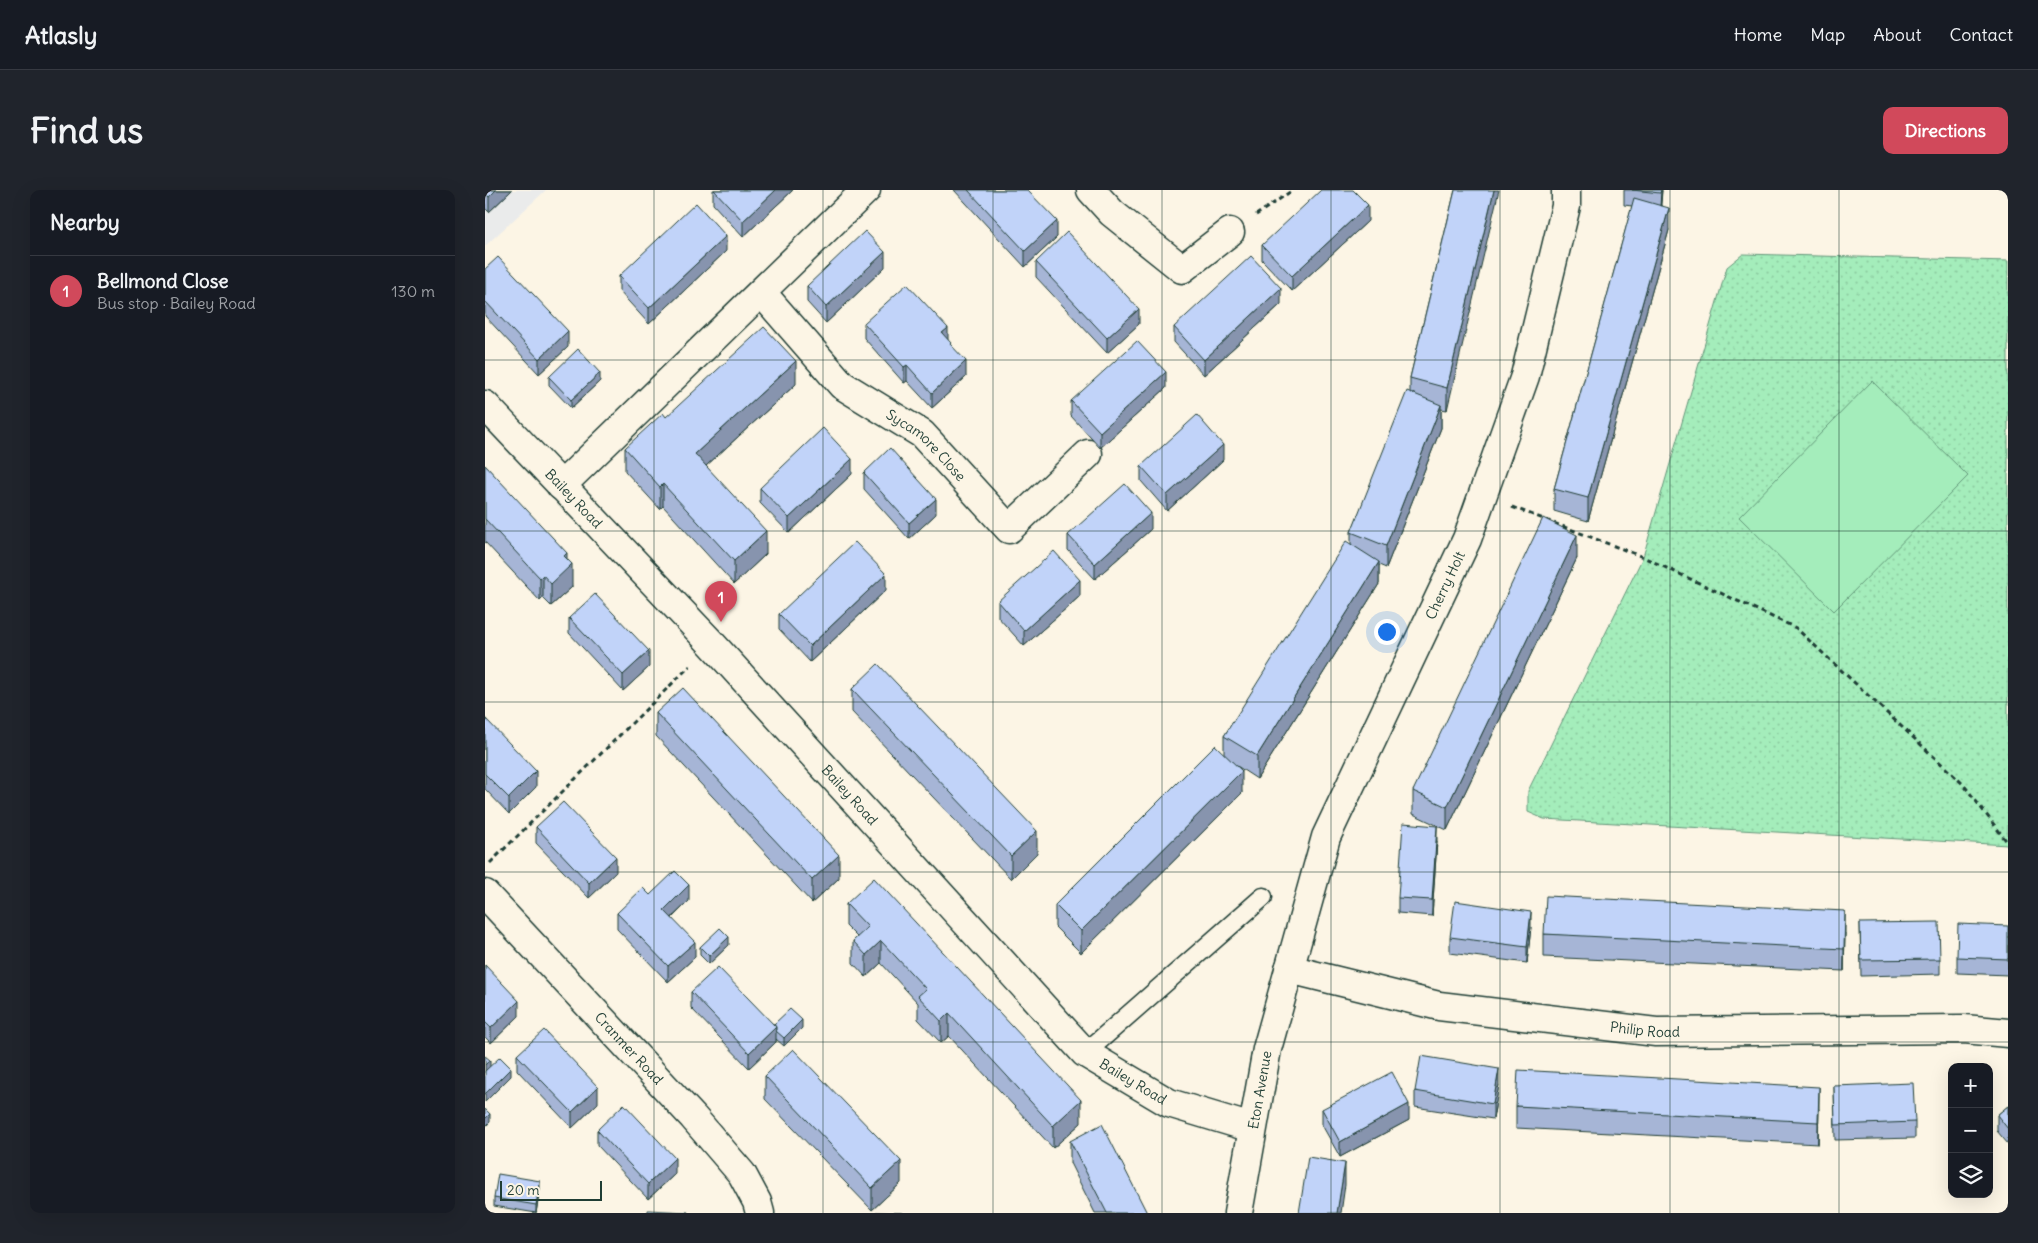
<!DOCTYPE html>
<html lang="en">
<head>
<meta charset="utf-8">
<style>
  body { margin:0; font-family:Delius,sans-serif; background:#20242c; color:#f1f3f6 }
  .controls { position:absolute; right:15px; bottom:15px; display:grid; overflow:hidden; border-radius:10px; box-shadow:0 5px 20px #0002 }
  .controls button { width:45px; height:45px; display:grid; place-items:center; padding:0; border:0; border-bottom:1px solid #363941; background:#171b24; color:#f1f3f6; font:25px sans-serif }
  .scale { position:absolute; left:15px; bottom:12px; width:102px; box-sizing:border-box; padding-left:5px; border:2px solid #1f3d34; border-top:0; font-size:14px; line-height:18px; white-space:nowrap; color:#1f3d34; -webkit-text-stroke:4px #fcf5e5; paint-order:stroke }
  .you { position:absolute; left:901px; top:441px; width:18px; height:18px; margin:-12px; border:4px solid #fff; border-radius:50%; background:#1a73e8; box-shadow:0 0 0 8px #1a73e833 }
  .badge { display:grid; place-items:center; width:32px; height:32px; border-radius:50%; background:#d1495b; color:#fff; font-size:16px; font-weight:700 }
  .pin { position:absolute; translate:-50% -41px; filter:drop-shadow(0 1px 2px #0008) }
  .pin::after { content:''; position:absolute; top:26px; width:18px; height:15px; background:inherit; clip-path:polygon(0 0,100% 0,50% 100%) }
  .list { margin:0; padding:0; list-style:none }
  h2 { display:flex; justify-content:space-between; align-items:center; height:65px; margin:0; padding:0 20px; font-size:21px }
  h2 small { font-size:16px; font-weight:400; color:#9ea1a6 }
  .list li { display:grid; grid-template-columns:32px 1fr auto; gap:15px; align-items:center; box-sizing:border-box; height:70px; padding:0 20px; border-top:1px solid #363941 }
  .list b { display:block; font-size:19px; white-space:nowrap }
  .list p { margin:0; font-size:16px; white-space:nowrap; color:#9ea1a6 }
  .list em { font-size:16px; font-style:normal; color:#9ea1a6 }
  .icon { flex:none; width:28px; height:28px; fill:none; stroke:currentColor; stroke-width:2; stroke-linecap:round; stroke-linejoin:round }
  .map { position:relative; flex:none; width:1523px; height:1023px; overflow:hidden; border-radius:10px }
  header { display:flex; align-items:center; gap:30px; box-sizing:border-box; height:70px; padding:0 25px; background:#171b24; border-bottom:1px solid #363941 }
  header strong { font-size:24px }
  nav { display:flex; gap:28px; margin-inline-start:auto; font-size:18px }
  .intro { display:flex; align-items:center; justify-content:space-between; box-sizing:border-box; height:120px; padding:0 30px }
  h1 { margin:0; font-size:35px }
  .button { padding:12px 22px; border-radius:10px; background:#d1495b; color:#fff; font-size:18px; font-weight:700 }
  main { display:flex; gap:30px; padding:0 30px }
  aside { flex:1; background:#171b24; border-radius:10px; box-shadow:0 5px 20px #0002 }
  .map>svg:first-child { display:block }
</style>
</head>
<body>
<header>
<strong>Atlasly</strong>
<nav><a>Home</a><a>Map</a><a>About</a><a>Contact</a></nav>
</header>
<div class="intro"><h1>Find us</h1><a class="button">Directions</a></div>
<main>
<aside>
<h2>Nearby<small></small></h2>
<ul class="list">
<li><span class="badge">1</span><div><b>Bellmond Close</b><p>Bus stop · Bailey Road</p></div><em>130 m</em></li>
</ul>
</aside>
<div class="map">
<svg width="1523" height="1023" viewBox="0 0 1523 1023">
  <defs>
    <pattern id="park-dots" width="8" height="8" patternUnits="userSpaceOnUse" patternTransform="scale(1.25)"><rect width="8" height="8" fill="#a4edbb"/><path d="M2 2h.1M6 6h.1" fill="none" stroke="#8dcca1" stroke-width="1.8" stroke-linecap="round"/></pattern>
  </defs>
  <rect width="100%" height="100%" fill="#fcf5e5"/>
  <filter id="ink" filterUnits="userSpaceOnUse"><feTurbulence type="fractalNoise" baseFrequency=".02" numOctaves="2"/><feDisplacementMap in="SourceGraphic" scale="10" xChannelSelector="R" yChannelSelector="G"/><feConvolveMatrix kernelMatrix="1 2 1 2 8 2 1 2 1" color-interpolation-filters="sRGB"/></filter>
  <g filter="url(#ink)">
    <path fill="#eaebeb" d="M 0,0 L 61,0 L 0,56 Z"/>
    <path fill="url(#park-dots)" stroke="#629578" d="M 1258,64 L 1523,71 L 1523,655 L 1059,629 L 1043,622 L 1043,601 L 1158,367 L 1242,77 Z"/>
    <path fill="#a4edbb" stroke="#629578" d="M 1387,191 L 1483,286 L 1349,421 L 1254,327 Z"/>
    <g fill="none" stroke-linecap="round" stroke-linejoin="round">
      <defs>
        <path id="lane" d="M 600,863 L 778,707"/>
        <g id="street">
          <path d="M 606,0 L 627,23 L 697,79 L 745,42"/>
          <path id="s1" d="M 277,103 L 357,195 L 437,244 L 524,339 L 603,264"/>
          <path id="s2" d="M 0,215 L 227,454 L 600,863 L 684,913 L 767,938"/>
          <path d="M 76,296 L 381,0"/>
          <path id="s3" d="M 0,704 L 208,927 L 257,984 L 272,1012 L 275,1023"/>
          <path id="s4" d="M 804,779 L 954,816 L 1171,842 L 1479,839 L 1523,843"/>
          <path id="s5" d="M 753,1023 L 782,859 L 841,647 L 982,349 L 1040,186 L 1081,16 L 1081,0"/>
        </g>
      </defs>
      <use href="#lane" stroke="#1f3d34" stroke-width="21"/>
      <use href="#street" stroke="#1f3d34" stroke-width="31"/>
      <g stroke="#1f3d34" stroke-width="3" stroke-dasharray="5 4" stroke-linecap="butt">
        <path d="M 771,25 L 808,0"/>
        <path d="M 1027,317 L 1158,367 L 1311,438 L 1478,594 L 1523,653"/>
        <path d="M 5,673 L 205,476"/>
      </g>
      <use href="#lane" stroke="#fcf5e5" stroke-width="18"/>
      <use href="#street" stroke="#fcf5e5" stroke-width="28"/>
    </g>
    <g fill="#a6b5d6" stroke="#1f3d34">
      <path d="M 0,0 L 27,0 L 4,22 L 0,18 Z"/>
      <path d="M 228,0 L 308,0 L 258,47 L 228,14 Z"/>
      <path d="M 469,0 L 542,0 L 572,47 L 540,77 Z"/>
      <path d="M 970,0 L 962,220 L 956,219 L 956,238 L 901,378 L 894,375 L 894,394 L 772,589 L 752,576 L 757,603 L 596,763 L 570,737 L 570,715 L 739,564 L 739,546 L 866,354 L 866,342 L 925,203 L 925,188 Z"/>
      <path d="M 1139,0 L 1177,0 L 1176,15 L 1184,40 L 1103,331 L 1069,321 L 1069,299 L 1147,16 L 1139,15 Z"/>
      <path d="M 883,31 L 807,101 L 777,70 L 777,55 Z"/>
      <path d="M 241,61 L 164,134 L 134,101 L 134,86 Z"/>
      <path d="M 551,72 L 654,134 L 622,163 L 551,87 Z"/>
      <path d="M 400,77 L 341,133 L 322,112 L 322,96 Z"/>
      <path d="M 0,79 L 83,157 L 54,184 L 0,126 Z"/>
      <path d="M 796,114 L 719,185 L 689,152 L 689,137 Z"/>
      <path d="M 379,133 L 466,156 L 481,187 L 447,218 L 422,191 L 419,193 L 379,148 Z"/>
      <path d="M 64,187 L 115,191 L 86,218 L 64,195 Z"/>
      <path d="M 311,194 L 221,276 L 281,364 L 249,394 L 178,316 L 175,319 L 140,281 L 140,258 L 181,227 Z"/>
      <path d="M 681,198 L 615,258 L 586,226 L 586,211 Z"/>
      <path d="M 738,270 L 682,321 L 656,291 L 656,276 Z"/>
      <path d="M 0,275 L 82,369 L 87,397 L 66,416 L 58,408 L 55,411 L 0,352 Z"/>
      <path d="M 379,283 L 451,324 L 424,349 L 379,299 Z"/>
      <path d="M 367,284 L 304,343 L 275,313 L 275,298 Z"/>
      <path d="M 666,339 L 610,389 L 583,360 L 583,345 Z"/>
      <path d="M 1092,368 L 962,640 L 928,624 L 928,601 Z"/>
      <path d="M 401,400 L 325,472 L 294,439 L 294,424 Z"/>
      <path d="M 595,406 L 539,456 L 513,427 L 513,411 Z"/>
      <path d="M 84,428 L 164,477 L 138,501 L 84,443 Z"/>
      <path d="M 367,499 L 552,663 L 526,689 L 367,522 Z"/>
      <path d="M 171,523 L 354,688 L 327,713 L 171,546 Z"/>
      <path d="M 0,528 L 51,597 L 24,624 L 0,599 Z"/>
      <path d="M 51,637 L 131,682 L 104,708 L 51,653 Z"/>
      <path d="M 952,651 L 947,726 L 913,723 L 913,708 Z"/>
      <path d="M 165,705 L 204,711 L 187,728 L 210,767 L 183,792 L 132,739 L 132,723 Z"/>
      <path d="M 361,714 L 596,933 L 568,958 L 464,846 L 456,853 L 433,829 L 433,813 L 396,773 L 381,787 L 368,773 L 368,751 L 372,747 L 361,736 Z"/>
      <path d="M 1375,733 L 1455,769 L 1455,784 L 1376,786 Z"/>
      <path d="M 1523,736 L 1523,785 L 1472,783 L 1472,767 Z"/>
      <path d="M 1046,737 L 1042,773 L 965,763 L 965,747 Z"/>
      <path d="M 1360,743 L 1359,781 L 1059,767 L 1059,744 Z"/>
      <path d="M 244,755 L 224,774 L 215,765 L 215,757 Z"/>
      <path d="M 0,775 L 34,826 L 6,853 L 0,847 Z"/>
      <path d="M 206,802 L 289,834 L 317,838 L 299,856 L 291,849 L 291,852 L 264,878 L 206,818 Z"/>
      <path d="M 32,865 L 113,913 L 87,938 L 32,880 Z"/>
      <path d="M 280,886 L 416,993 L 387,1020 L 280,909 Z"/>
      <path d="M 1014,895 L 1008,929 L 930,917 L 930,901 Z"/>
      <path d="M 1349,896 L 1430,932 L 1430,948 L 1350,950 Z"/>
      <path d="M 1031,916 L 1334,919 L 1333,954 L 1031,938 Z"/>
      <path d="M 1523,916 L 1523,954 L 1512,941 L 1512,925 Z"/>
      <path d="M 837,919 L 924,930 L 855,967 L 837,935 Z"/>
      <path d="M 112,940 L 190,984 L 163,1009 L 112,955 Z"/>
      <path d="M 585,951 L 662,1023 L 610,1023 L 585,973 Z"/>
      <path d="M 55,999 L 51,1023 L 9,1016 L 9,1008 Z"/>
    </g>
    <g fill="#8794ae" stroke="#1f3d34">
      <path d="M 11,0 L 27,0 L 4,22 L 4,7 Z"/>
      <path d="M 291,0 L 308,0 L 258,47 L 258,31 Z"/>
      <path d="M 1009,0 L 1014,0 L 962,220 L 962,198 Z"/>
      <path d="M 1176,0 L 1177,0 L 1175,18 Z"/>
      <path d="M 883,15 L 883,31 L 807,101 L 807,86 Z"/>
      <path d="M 1184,18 L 1184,40 L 1103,331 L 1103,308 Z"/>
      <path d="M 572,31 L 572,47 L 540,77 L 540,61 Z"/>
      <path d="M 241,46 L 241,61 L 164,134 L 164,118 Z"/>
      <path d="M 400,62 L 400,77 L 341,133 L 341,117 Z"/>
      <path d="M 796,98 L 796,114 L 719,185 L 719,170 Z"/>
      <path d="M 654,119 L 654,134 L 622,163 L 622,148 Z"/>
      <path d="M 463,138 L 463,153 L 457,143 Z"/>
      <path d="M 83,141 L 83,157 L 54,184 L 54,169 Z"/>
      <path d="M 311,171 L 311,194 L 210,286 L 210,264 Z"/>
      <path d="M 481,171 L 481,187 L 447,218 L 447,203 Z"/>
      <path d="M 422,175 L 422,191 L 419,193 L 419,177 Z"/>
      <path d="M 681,182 L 681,198 L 615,258 L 615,242 Z"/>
      <path d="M 115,183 L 115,191 L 86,218 L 86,210 Z"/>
      <path d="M 956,215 L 956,238 L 901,378 L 901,356 Z"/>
      <path d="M 738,255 L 738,270 L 682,321 L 682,305 Z"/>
      <path d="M 367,269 L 367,284 L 304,343 L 304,328 Z"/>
      <path d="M 178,294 L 178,316 L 175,319 L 175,297 Z"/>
      <path d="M 451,309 L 451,324 L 424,349 L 424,333 Z"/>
      <path d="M 666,323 L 666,339 L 610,389 L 610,374 Z"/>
      <path d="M 281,341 L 281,364 L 249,394 L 249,371 Z"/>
      <path d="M 1092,345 L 1092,368 L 962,640 L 962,617 Z"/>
      <path d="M 82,363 L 82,379 L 87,374 L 87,397 L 66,416 L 66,394 L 79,366 Z"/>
      <path d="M 894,372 L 894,394 L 772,589 L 772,566 Z"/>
      <path d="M 401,384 L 401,400 L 325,472 L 325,456 Z"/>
      <path d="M 58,385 L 58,408 L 55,411 L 55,388 Z"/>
      <path d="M 595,390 L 595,406 L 539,456 L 539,441 Z"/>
      <path d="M 164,461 L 164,477 L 138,501 L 138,485 Z"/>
      <path d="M 51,581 L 51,597 L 24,624 L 24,608 Z"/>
      <path d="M 757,581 L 757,603 L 596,763 L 596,741 Z"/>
      <path d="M 952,636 L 952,651 L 947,726 L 947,710 Z"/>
      <path d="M 552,641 L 552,663 L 526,689 L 526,666 Z"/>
      <path d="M 354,665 L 354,688 L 327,713 L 327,690 Z"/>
      <path d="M 131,667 L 131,682 L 104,708 L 104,693 Z"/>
      <path d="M 204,695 L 204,711 L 179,735 L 179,720 Z"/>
      <path d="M 1360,721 L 1360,743 L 1359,781 L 1359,759 Z"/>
      <path d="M 1046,722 L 1046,737 L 1042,773 L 1042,757 Z"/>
      <path d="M 244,747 L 244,755 L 224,774 L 224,766 Z"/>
      <path d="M 396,751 L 396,773 L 381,787 L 381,765 Z"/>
      <path d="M 210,752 L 210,767 L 183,792 L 183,776 Z"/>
      <path d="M 34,811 L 34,826 L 6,853 L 6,838 Z"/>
      <path d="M 464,823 L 464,846 L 456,853 L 456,831 Z"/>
      <path d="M 317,830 L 317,838 L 299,856 L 299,848 Z"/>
      <path d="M 291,837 L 291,852 L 264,878 L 264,863 Z"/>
      <path d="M 5,870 L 5,878 L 0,883 L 0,875 Z"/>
      <path d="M 26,878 L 26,886 L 0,912 L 0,904 Z"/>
      <path d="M 1014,879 L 1014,895 L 1008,929 L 1008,914 Z"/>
      <path d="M 113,897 L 113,913 L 87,938 L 87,922 Z"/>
      <path d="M 1334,897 L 1334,919 L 1333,954 L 1333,932 Z"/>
      <path d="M 596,910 L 596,933 L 568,958 L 568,936 Z"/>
      <path d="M 924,914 L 924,930 L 855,967 L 855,952 Z"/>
      <path d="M 5,924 L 5,932 L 0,937 L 0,929 Z"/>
      <path d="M 190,968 L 190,984 L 163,1009 L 163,994 Z"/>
      <path d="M 416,971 L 416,993 L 387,1020 L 387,998 Z"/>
      <path d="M 860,973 L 860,995 L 856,1023 L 852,1023 Z"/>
      <path d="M 55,991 L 55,999 L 51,1023 L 51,1015 Z"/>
    </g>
    <g fill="#c1d3f9" stroke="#1f3d34">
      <path d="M 0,0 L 11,0 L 4,7 L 0,3 Z"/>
      <path d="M 229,0 L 291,0 L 258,31 Z"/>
      <path d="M 483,0 L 542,0 L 572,31 L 540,61 Z"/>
      <path d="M 836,0 L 868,0 L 883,15 L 807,86 L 777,55 Z"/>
      <path d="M 970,0 L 1009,0 L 962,198 L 925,188 Z"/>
      <path d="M 1147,0 L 1176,0 L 1175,3 Z"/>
      <path d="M 1149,8 L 1184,18 L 1103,308 L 1069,299 Z"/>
      <path d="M 211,13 L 241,46 L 164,118 L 134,86 Z"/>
      <path d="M 380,41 L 400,62 L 341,117 L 322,96 Z"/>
      <path d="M 582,42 L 654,119 L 622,148 L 551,72 Z"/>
      <path d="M 766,66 L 796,98 L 719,170 L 689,137 Z"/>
      <path d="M 13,67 L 83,141 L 54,169 L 0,111 L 0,79 Z"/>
      <path d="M 422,94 L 463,138 L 457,143 L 466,153 L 465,154 L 481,171 L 447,203 L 422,175 L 419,177 L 379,133 Z"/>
      <path d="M 279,137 L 311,171 L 210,264 L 281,341 L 249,371 L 178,294 L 175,297 L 140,258 L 178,223 L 181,227 Z"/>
      <path d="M 652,151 L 681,182 L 615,242 L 586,211 Z"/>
      <path d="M 93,159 L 115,183 L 86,210 L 64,187 Z"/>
      <path d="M 922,201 L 956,215 L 901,356 L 866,342 Z"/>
      <path d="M 712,225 L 738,255 L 682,305 L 656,276 Z"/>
      <path d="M 338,238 L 367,269 L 304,328 L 275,298 Z"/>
      <path d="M 405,258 L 451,309 L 424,333 L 379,283 Z"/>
      <path d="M 0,275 L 82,363 L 79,366 L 87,374 L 66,394 L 58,385 L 55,388 L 0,329 Z"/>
      <path d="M 640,294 L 666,323 L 610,374 L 583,345 Z"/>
      <path d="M 1058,328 L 1092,345 L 962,617 L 928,601 Z"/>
      <path d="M 861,351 L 894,372 L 772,566 L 739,546 Z"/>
      <path d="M 370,352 L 401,384 L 325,456 L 294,424 Z"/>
      <path d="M 569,361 L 595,390 L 539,441 L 513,411 Z"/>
      <path d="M 110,404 L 164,461 L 138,485 L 84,428 Z"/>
      <path d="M 393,474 L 552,641 L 526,666 L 367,499 Z"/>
      <path d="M 198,498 L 354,665 L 327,690 L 171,523 Z"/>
      <path d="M 0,528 L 51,581 L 24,608 L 0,584 Z"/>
      <path d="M 730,555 L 757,581 L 596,741 L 570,715 Z"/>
      <path d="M 78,612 L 131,667 L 104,693 L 51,637 Z"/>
      <path d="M 918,633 L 952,636 L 947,710 L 913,708 Z"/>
      <path d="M 190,681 L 204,695 L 179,720 L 210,752 L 183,776 L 132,723 L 158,698 L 165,705 Z"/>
      <path d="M 389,688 L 596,910 L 568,936 L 464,823 L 456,831 L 433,806 L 441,799 L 396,751 L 381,765 L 368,751 L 383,737 L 361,714 Z"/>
      <path d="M 1061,706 L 1360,721 L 1359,759 L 1059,744 Z"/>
      <path d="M 970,711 L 1046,722 L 1042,757 L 965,747 Z"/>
      <path d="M 1454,732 L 1455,769 L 1376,770 L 1375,733 Z"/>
      <path d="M 1473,734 L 1523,736 L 1523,769 L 1472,767 Z"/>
      <path d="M 235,738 L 244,747 L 224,766 L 215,757 Z"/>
      <path d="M 0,775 L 34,811 L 6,838 L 0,832 Z"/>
      <path d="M 233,777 L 291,837 L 264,863 L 206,802 Z"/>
      <path d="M 305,819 L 317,830 L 299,848 L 291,841 L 291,837 L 289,834 Z"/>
      <path d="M 59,840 L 113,897 L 87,922 L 32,865 Z"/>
      <path d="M 308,859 L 416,971 L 387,998 L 280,886 Z"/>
      <path d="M 0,866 L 5,870 L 0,875 Z"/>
      <path d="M 936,866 L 1014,879 L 1008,914 L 930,901 Z"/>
      <path d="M 15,867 L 26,878 L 0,904 L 0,881 Z"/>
      <path d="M 1033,880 L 1334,897 L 1333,932 L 1031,916 Z"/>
      <path d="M 907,882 L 924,914 L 855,952 L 837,919 Z"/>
      <path d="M 1428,893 L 1430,932 L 1350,935 L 1349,896 Z"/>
      <path d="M 139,914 L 190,968 L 163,994 L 112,940 Z"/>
      <path d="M 1523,916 L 1523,939 L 1512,925 Z"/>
      <path d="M 0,919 L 5,924 L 0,929 Z"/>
      <path d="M 617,934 L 662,1023 L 622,1023 L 585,951 Z"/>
      <path d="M 823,967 L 860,973 L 852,1023 L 814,1023 Z"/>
      <path d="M 13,984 L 55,991 L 51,1015 L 9,1008 Z"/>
      <path d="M 163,1020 L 203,1022 L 203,1023 L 163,1023 Z"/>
      <path d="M 391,1022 L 417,1023 L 391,1023 Z"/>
    </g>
  </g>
  <path fill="none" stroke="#1f3d34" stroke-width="1" stroke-opacity="0.55" d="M 169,0 L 169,1023M 338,0 L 338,1023M 508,0 L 508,1023M 677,0 L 677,1023M 846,0 L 846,1023M 1015,0 L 1015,1023M 1185,0 L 1185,1023M 1354,0 L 1354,1023M 0,170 L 1523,170M 0,341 L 1523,341M 0,512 L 1523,512M 0,682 L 1523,682M 0,852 L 1523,852"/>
  <g text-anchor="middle" stroke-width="4" stroke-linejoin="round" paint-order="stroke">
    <g font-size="14" fill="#1f3d34" stroke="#fcf5e5">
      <text dy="5" stroke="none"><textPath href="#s1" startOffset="226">Sycamore Close</textPath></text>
      <text dy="5" stroke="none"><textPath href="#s2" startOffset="129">Bailey Road</textPath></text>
      <text dy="5" stroke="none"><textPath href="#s5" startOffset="665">Cherry Holt</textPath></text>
      <text dy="5" stroke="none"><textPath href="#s2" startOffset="534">Bailey Road</textPath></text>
      <text dy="5" stroke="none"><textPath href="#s4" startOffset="362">Philip Road</textPath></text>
      <text dy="5" stroke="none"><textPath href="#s3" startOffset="211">Cranmer Road</textPath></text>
      <text dy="5" stroke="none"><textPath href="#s2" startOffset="939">Bailey Road</textPath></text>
      <text dy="5" stroke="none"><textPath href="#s5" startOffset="125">Eton Avenue</textPath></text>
    </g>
  </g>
</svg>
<div class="controls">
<button>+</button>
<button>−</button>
<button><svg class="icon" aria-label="layers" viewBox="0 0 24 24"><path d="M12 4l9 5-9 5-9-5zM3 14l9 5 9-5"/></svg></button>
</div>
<div class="scale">20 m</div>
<div class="you"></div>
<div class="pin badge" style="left:236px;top:432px">1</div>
</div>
</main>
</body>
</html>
